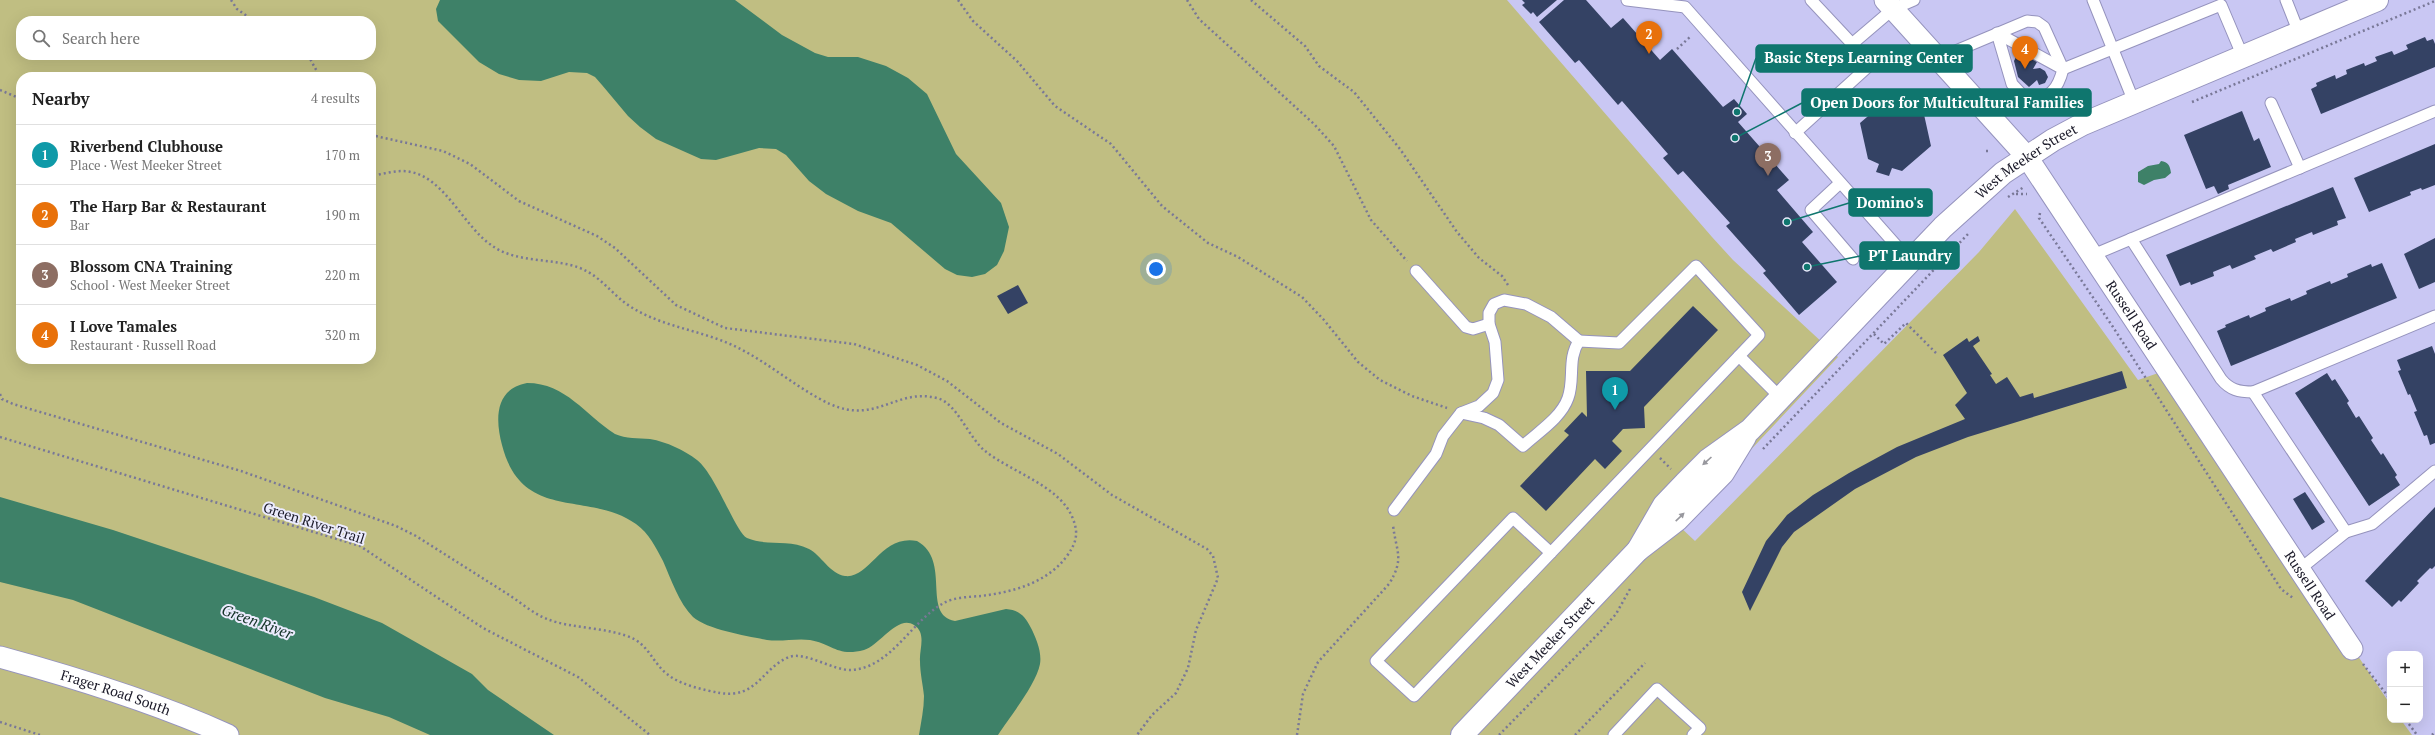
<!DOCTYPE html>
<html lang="en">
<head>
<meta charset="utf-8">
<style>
  body { margin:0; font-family:"PT Serif",serif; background:#f2f2f2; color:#222 }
  .controls { position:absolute; right:12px; bottom:12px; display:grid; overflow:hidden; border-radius:8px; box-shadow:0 4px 16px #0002 }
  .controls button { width:36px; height:36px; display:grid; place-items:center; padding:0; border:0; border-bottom:1px solid #e0e0e0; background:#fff; color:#222; font:20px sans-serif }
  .you { position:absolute; left:1156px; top:269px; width:14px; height:14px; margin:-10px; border:3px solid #fff; border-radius:50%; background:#1a73e8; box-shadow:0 0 0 6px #1a73e833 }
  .badge { display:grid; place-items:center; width:26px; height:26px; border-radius:50%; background:#d93025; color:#fff; font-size:13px; font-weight:700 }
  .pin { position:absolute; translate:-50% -33px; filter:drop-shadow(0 1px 2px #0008) }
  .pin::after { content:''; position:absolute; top:21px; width:14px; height:12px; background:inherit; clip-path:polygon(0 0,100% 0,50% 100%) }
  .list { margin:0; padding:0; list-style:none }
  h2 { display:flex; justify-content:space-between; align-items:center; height:52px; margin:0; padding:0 16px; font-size:17px }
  h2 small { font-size:13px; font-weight:400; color:#767676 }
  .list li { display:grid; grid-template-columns:26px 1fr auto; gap:12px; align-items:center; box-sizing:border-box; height:60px; padding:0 16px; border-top:1px solid #e0e0e0 }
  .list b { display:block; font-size:15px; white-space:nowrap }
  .list p { margin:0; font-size:13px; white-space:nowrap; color:#767676 }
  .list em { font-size:13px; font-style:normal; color:#767676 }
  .icon { flex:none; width:22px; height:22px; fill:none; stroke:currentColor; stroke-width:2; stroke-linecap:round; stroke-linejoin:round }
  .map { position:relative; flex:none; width:2435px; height:735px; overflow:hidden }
  .search { position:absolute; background:#fff; box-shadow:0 4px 16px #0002; left:16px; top:16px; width:360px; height:44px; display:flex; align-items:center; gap:10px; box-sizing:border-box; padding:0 14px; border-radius:16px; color:#767676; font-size:15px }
  .panel { position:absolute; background:#fff; box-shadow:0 4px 16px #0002; left:16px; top:72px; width:360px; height:292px; border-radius:16px }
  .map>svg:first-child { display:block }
</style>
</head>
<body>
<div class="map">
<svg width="2435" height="735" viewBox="0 0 2435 735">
  <rect width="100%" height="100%" fill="#c9c7f3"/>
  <path fill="#c0be82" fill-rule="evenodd" d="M 0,0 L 1507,0 L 1712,237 L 1733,260 L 1838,357 L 1679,526 L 1695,541 L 1979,252 L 2015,209 L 2138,380 L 2167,370 L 2390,704 L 2390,720 L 2401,720 L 2412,735 L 0,735 ZM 21,21 L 371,21 L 371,55 L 21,55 ZM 21,77 L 371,77 L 371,359 L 21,359 Z"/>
  <g fill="#3e8168">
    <path d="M 440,0 L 735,0 L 782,35 L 815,53 L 828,57 L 858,57 L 886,66 L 908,78 L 927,94 L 956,154 L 1001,203 L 1009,227 L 1004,251 L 997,265 L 985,274 L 972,277 L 957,275 L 945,269 L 891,223 L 858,211 L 826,194 L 809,181 L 786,155 L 776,149 L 759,148 L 716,160 L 701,159 L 656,139 L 640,127 L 628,116 L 602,85 L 595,77 L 587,73 L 569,72 L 541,81 L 519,80 L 499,74 L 479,62 L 438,21 L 436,9 Z"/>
    <path d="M 2161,161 C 2168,162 2170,165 2171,173 L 2165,178 L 2154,180 L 2144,185 L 2138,182 L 2138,172 L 2148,166 L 2159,164 Z"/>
    <path d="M 527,383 C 566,383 585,415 615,434 C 626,439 638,438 650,439 C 667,442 684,450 697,460 C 716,475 736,533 747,538 C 768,547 788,538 809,549 C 821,555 830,574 845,576 C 870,579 881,534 917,541 C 952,560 921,615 955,621 L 1006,609 C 1019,610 1025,616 1031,628 C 1036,638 1042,652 1040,664 C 1036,685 1010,716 998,735 L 919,735 C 921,722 924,709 924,696 C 923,685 920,673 920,661 C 919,650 927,633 914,625 C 898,614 880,645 864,650 C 837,657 833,644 810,640 C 796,638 782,642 767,640 C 748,636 708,630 693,617 C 679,603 671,579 663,561 C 656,548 649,533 636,524 C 588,490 522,523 502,445 C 495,419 495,389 527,383 Z"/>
    <path d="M 0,497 L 113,530 L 314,597 L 382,623 L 472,674 L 488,690 L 554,735 L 430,735 L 389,717 L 325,698 L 73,600 L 0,582 Z"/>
  </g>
  <g fill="#344264">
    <path d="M 1522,0 L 1557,0 L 1537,17 L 1533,12 L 1531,14 L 1522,5 L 1525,3 Z"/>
    <path d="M 1564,0 L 1586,0 L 1611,28 L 1623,18 L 1660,60 L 1672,49 L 1723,107 L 1734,99 L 1747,114 L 1738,122 L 1789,180 L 1777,190 L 1813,232 L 1802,242 L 1837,282 L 1799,315 L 1763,273 L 1766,271 L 1726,226 L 1730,223 L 1683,171 L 1678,175 L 1663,158 L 1668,154 L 1622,101 L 1618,105 L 1579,60 L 1575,63 L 1539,22 Z"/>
    <path d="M 2425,37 L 2427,41 L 2433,39 L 2435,44 L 2435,67 L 2321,114 L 2311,89 L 2317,86 L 2316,83 L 2335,75 L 2336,79 L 2347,74 L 2346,70 L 2364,63 L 2365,66 L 2377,61 L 2375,57 L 2392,51 L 2394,55 L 2408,49 L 2406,45 Z"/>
    <path d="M 2025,50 L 2033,53 L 2037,62 L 2033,69 L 2040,68 L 2045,71 L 2048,77 L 2045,83 L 2039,85 L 2037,80 L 2029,87 L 2018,77 L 2014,61 L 2018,53 Z"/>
    <path d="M 1888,99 L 1923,110 L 1931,146 L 1902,171 L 1892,168 L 1889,176 L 1876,172 L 1879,164 L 1868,159 L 1860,123 Z"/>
    <path d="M 2242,111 L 2254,141 L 2259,138 L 2271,167 L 2228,185 L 2229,189 L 2218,194 L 2214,186 L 2206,189 L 2184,135 Z"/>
    <path d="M 2435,144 L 2435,185 L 2422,190 L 2421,188 L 2410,192 L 2411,195 L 2369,212 L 2354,178 Z"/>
    <path d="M 2333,187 L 2346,218 L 2337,221 L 2338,225 L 2313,235 L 2312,232 L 2295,239 L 2296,242 L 2273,252 L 2271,249 L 2254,256 L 2256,259 L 2232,269 L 2230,265 L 2213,272 L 2214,276 L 2191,285 L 2190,282 L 2180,286 L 2166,255 Z"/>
    <path d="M 2435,238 L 2435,282 L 2419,289 L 2404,254 Z"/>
    <path d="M 2382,263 L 2397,298 L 2231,366 L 2217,331 L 2226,327 L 2225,325 L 2249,315 L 2250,318 L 2266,311 L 2265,308 L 2290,298 L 2291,301 L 2307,294 L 2306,291 L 2330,281 L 2331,284 L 2348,277 L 2347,274 L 2371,264 L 2372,267 Z"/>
    <path d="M 1018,285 L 1028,303 L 1008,314 L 997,296 Z"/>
    <path d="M 1693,306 L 1718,330 L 1644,407 L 1645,428 L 1623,429 L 1612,441 L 1622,451 L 1605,469 L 1595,459 L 1546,511 L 1520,486 L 1569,435 L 1564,431 L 1582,412 L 1587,417 L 1586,371 L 1630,371 Z"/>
    <path d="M 1978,336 L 1980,341 L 1973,346 L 1992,374 L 1990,375 L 1996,384 L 2007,377 L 2020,397 L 2033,393 L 2034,398 L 2122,371 L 2127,388 L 1968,437 L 1916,457 L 1855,489 L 1794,532 L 1782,547 L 1750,611 L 1742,592 L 1766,541 L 1787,515 L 1813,495 L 1849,473 L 1897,447 L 1965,419 L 1955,405 L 1967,393 L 1943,355 L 1967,338 L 1969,342 Z"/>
    <path d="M 2432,346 L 2435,354 L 2435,443 L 2430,445 L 2427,435 L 2424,436 L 2414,412 L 2417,411 L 2410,394 L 2408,395 L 2398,371 L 2401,370 L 2397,360 Z"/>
    <path d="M 2327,373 L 2332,381 L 2335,379 L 2349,401 L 2347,403 L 2356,418 L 2359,416 L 2373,438 L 2371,440 L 2381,455 L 2383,453 L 2397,475 L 2395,477 L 2400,485 L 2369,506 L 2295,393 Z"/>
    <path d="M 2305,492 L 2325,522 L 2312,530 L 2293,499 Z"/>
    <path d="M 2435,507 L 2435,566 L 2432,569 L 2430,568 L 2417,581 L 2419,583 L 2401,602 L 2399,600 L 2392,607 L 2365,581 Z"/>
  </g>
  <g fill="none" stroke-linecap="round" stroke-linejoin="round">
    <defs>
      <g id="lane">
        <path d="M 1627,0 L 1685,7 L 1910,261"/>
        <path d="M 2093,0 L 2134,102"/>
        <path d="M 2286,0 L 2299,33"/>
        <path d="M 1997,33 L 2063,69 C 2058,89 2050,99 2028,101 L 2012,84 Z"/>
        <path d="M 1852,44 L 1893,9 L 1914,0"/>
        <path d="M 1939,58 L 2027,21 L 2037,22 L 2044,27 L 2063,69 L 2221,5 L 2243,57"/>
        <path d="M 2271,103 L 2300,168"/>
        <path d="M 1795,133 L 1871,64 L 1811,0"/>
        <path d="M 1840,183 L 1811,210 L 1853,259"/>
        <path d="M 2131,239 L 2221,379 C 2230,390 2239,392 2253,392"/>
        <path d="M 2093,255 L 2435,111"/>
        <path d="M 1416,271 L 1466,327 L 1473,329 L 1489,324"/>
        <path d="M 1461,413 L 1484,418 L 1499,425 L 1523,446 C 1538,432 1561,418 1568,398 C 1575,379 1567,359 1579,341 L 1619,343 L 1696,266 L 1759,335 L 1739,356"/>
        <path d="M 1394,510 L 1436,454 L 1443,436 L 1461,413 L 1479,406 L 1493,393 L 1498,380 L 1495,342 L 1489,324 L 1489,313 L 1494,304 L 1504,300 L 1526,304 L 1551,317 L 1579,341"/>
        <path d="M 2346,532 L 2253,392 L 2435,316"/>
        <path d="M 1551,553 L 1513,518 L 1376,661 L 1414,696 L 1739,356 L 1781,398"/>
        <path d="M 2300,569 L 2346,532 L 2372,524 L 2435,471"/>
        <path d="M 1614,735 L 1657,689 L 1700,728 L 1693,735"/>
      </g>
      <g id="street">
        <path id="s1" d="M 1885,0 L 2027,157 L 2352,649"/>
        <path id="s2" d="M 0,657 C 77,678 155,702 228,735"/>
      </g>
      <g id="secondary">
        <path id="s3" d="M 1638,550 L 1664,505 L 1685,483 L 1708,460 L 1750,430 L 1943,227 L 2003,173 L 2053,140 L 2083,124 L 2377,0"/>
        <path id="s4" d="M 1462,735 L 1638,550 L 1677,520 L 1723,473 L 1745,437"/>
      </g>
    </defs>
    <use href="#lane" stroke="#9593bd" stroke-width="13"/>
    <use href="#street" stroke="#9593bd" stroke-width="23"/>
    <use href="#secondary" stroke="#9593bd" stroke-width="24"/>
    <g stroke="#797897" stroke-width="2.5" stroke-dasharray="2 3" stroke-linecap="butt">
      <path d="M 231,0 L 237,9 L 254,21"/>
      <path d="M 958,0 L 973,21 L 1017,61 L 1055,106 L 1111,144 L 1162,206 L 1208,243 L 1238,257 L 1302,297 L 1324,320 L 1358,362 L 1380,380 L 1412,396 L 1447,408"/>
      <path d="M 1187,0 L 1199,19 L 1314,124 L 1334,146 L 1371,220 L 1407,261"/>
      <path d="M 1251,0 L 1305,46 L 1319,66 L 1354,92 L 1400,149 L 1457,232 L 1479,258 L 1502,276 L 1508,285"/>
      <path d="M 1677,49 L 1691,36"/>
      <path d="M 308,55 L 320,77"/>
      <path d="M 0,90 L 21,99"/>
      <path d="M 2192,102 L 2435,1"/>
      <path d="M 371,135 L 443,151 L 470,164 L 519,201 L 597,236 L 615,248 L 676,305 L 725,328 L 854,344 L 917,365 L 947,381 L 1001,423 L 1058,454 L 1112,495 L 1207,549 L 1213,556 L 1218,578 L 1196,630 L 1188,668 L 1176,693 L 1152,715 L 1137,735"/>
      <path d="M 1986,151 L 1989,151"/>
      <path d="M 2016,194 L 2027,194"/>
      <path d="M 2008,197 L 2024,187"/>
      <path d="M 2040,213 L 2039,218 L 2113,327 L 2281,589 L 2293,598"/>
      <path d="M 1874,334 L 1884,344 L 1906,323 L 1936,353"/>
      <path d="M 0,394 L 2,399 L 13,404 L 241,471 L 396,526 L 416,536 C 446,555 476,574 506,593 C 519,601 532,613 547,619 C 571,629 610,627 634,639 C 649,647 654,664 667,674 C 680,685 704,690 720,693 C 757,699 762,668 789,657 C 806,651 833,671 852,670 C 891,667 911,622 942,604 C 953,597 969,597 981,596 C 1013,592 1047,583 1067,556 C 1076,543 1079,534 1073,519 C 1061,486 1011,472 985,451 C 968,437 957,403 937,398 C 893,387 874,430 820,399 C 789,382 762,358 730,344 C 698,330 661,326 631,307 C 612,295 602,277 580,268 C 554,258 518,263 494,247 C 464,228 446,179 411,172 C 398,169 384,174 371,176"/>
      <path d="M 0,437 L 360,546 L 483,628 L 578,677 L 650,735"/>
      <path d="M 1763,449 L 1968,234"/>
      <path d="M 1660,458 L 1671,469"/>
      <path d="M 2363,664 L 2390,699"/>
      <path d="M 2406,720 L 2417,735"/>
      <path d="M 0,722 L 40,735"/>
      <path d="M 1297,735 L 1303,694 L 1318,662 L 1389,584 C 1405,558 1396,552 1393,525"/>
      <path d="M 1499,735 L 1601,631 L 1616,614 L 1630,589"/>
      <path d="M 1575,735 L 1645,663"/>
      <path d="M 2432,735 L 2435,732"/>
    </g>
    <use href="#lane" stroke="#fff" stroke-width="11"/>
    <use href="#street" stroke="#fff" stroke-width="21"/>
    <use href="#secondary" stroke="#fff" stroke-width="22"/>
  </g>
  <defs><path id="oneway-solid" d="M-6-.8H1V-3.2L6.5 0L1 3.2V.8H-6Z"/></defs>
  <g fill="#98989e">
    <use href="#oneway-solid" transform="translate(1707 461) rotate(138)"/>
    <use href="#oneway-solid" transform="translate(1680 517) rotate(-44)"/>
  </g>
  <g text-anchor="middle" stroke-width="4" stroke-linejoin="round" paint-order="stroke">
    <g font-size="14" fill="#1a1928" stroke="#ebebfd">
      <text dy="5" stroke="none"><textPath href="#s3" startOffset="553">West Meeker Street</textPath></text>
      <text dy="5" stroke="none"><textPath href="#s1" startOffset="401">Russell Road</textPath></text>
      <text transform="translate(314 523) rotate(18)" y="5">Green River Trail</text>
      <text dy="5" stroke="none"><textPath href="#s1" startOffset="725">Russell Road</textPath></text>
      <text dy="5" stroke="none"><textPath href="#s4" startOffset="128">West Meeker Street</textPath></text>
      <text dy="5" stroke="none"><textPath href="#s2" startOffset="121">Frager Road South</textPath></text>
    </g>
    <g font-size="15" font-style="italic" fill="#133226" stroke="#ebebfd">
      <text transform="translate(257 622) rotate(20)" y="5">Green River</text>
    </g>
  </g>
  <path fill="none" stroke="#0f766e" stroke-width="1.5" d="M1737 112L1756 58M1735 138L1802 103M1787 222L1849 203M1807 267L1860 256"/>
  <g fill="#0f766e" stroke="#ebebfd" stroke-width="1.5">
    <circle cx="1737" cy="112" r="4"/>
    <circle cx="1735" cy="138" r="4"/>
    <circle cx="1787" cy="222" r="4"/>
    <circle cx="1807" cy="267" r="4"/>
  </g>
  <g fill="#0f766e" stroke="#0f766e" stroke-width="1.5">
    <rect x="1756" y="45" width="216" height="27" rx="4"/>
    <rect x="1802" y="89" width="289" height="27" rx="4"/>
    <rect x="1849" y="189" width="83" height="27" rx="4"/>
    <rect x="1860" y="242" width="99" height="27" rx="4"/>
  </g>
  <g font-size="15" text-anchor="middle" font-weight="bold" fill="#fff">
    <text x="1864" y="63">Basic Steps Learning Center</text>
    <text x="1947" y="108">Open Doors for Multicultural Families</text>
    <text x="1890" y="208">Domino's</text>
    <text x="1910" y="261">PT Laundry</text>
  </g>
</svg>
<div class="controls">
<button>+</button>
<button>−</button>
</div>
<div class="you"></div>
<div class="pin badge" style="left:1615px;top:410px;background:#0f9aa8">1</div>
<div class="pin badge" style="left:1649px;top:54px;background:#e8710a">2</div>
<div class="pin badge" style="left:1768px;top:176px;background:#8d6e63">3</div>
<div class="pin badge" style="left:2025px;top:69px;background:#e8710a">4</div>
<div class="search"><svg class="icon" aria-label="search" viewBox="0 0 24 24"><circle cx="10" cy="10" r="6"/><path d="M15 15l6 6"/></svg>Search here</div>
<section class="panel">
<h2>Nearby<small>4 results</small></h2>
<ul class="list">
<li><span class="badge" style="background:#0f9aa8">1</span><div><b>Riverbend Clubhouse</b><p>Place · West Meeker Street</p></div><em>170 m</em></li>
<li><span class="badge" style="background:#e8710a">2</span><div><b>The Harp Bar &amp; Restaurant</b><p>Bar</p></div><em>190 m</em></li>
<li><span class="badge" style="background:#8d6e63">3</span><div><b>Blossom CNA Training</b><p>School · West Meeker Street</p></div><em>220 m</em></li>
<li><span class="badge" style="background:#e8710a">4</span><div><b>I Love Tamales</b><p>Restaurant · Russell Road</p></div><em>320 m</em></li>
</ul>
</section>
</div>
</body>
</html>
